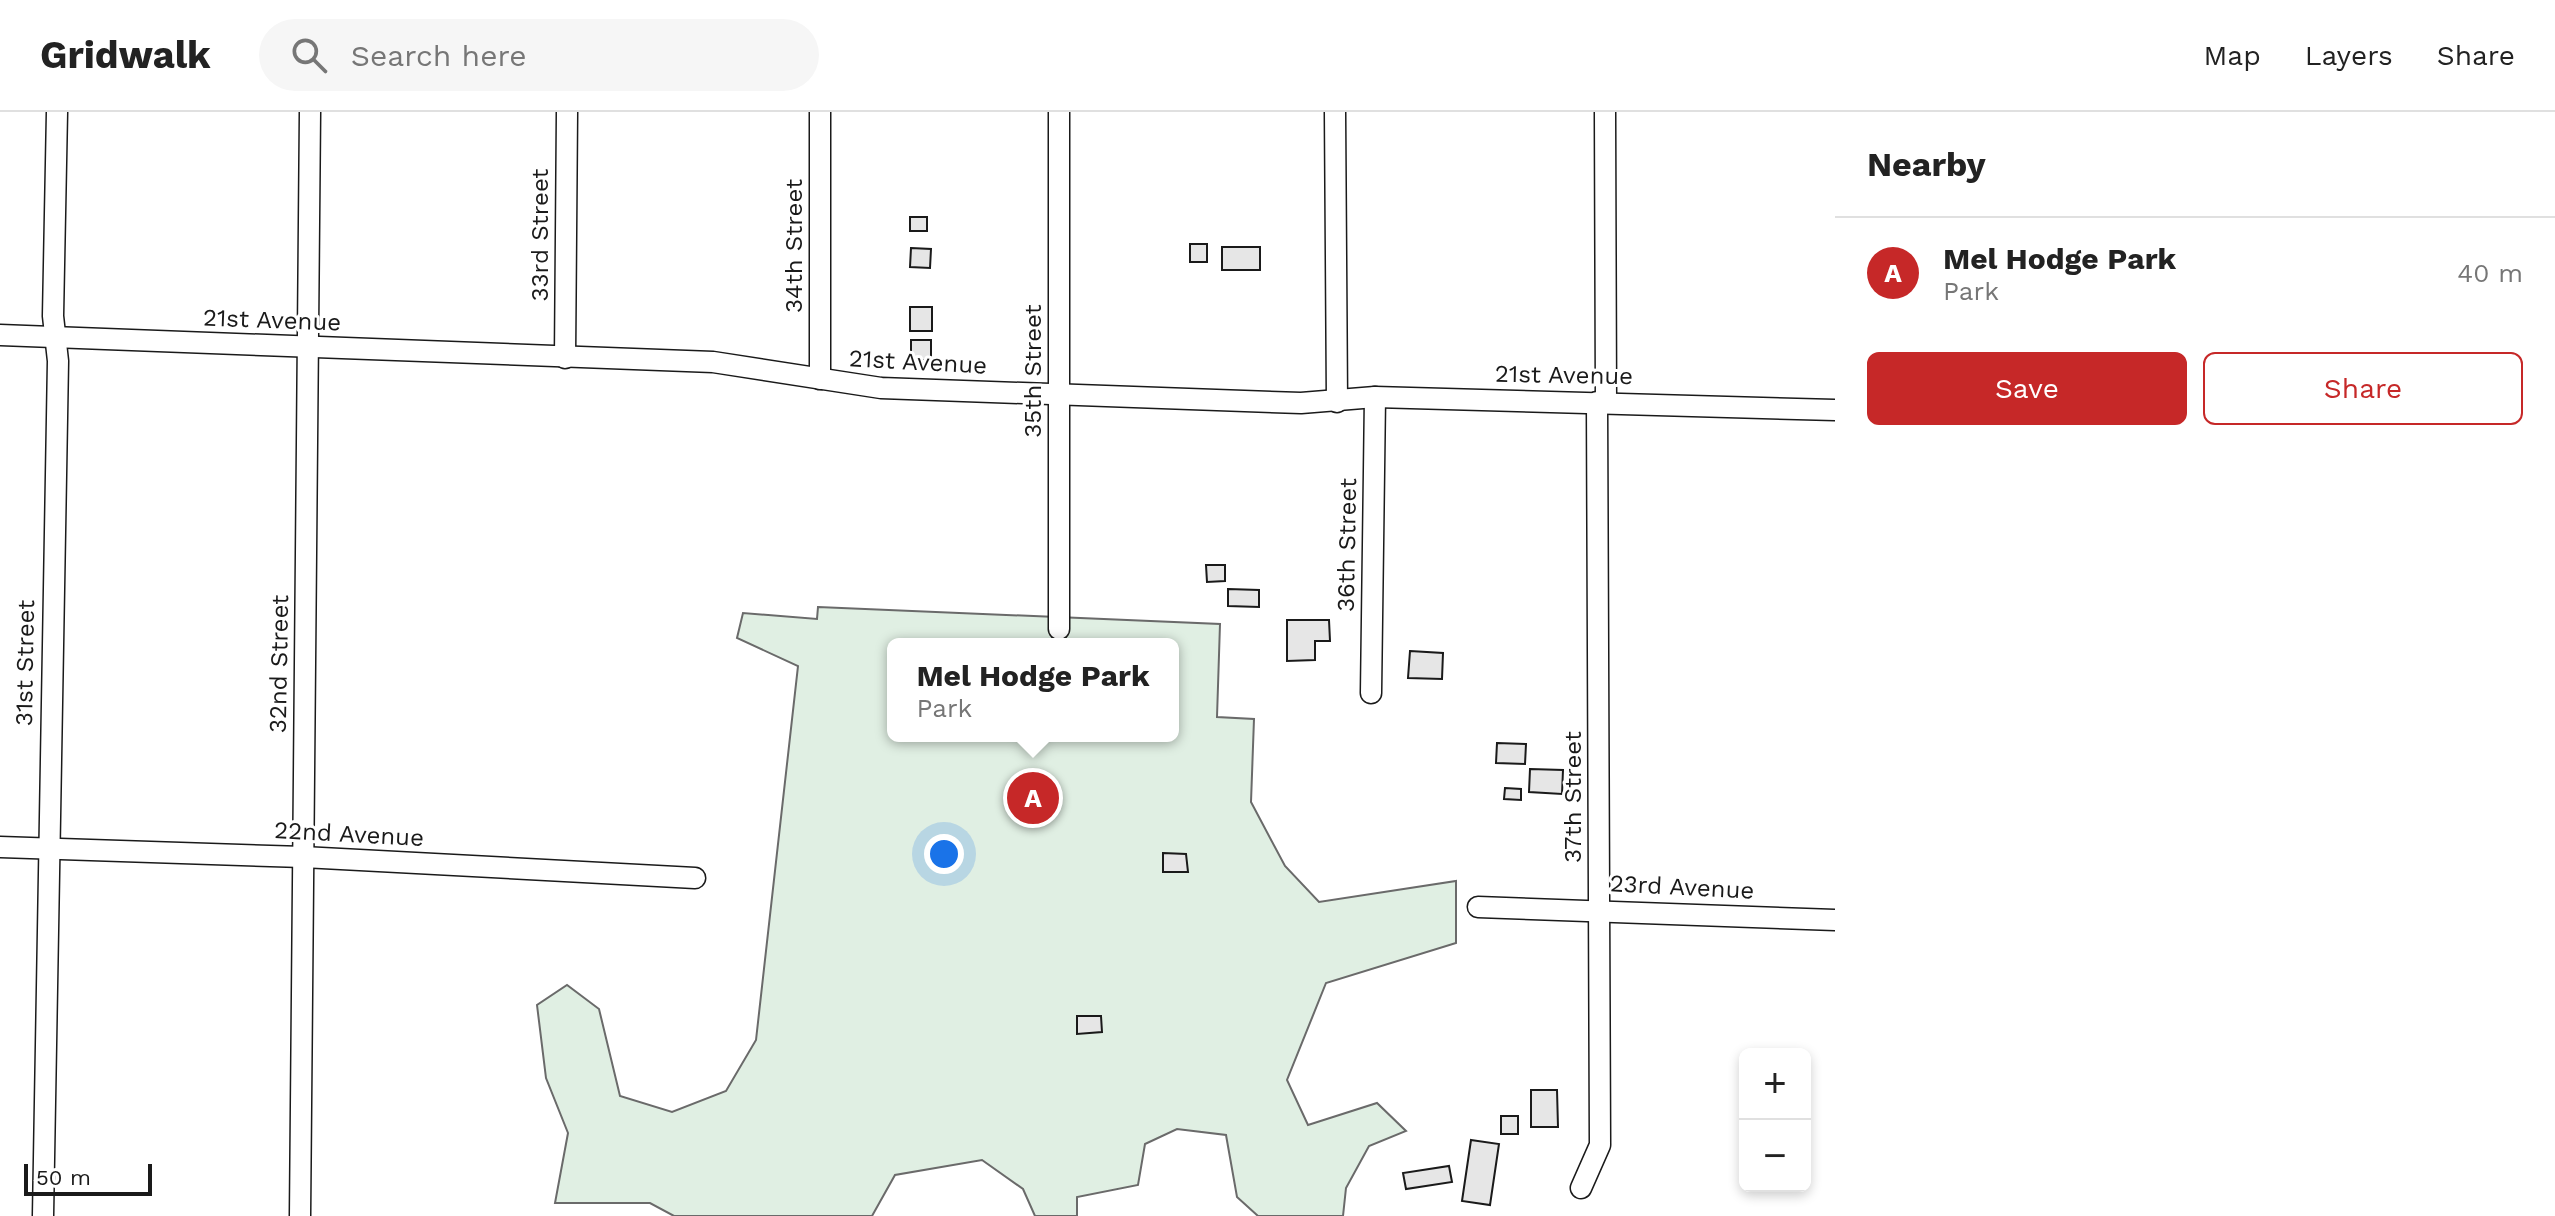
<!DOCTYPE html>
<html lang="en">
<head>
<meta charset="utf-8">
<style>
  body { margin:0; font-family:"Work Sans",sans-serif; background:#f6f6f6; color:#222 }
  .controls { position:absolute; right:24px; bottom:24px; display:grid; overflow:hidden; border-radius:12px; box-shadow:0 4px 12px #0003 }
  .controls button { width:72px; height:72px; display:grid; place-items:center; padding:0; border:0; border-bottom:2px solid #e0e0e0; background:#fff; color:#222; font:40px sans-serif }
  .scale { position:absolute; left:24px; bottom:20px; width:128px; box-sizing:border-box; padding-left:8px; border:4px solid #1a1a1a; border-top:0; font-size:22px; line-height:28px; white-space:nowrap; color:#1a1a1a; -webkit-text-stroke:6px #fff; paint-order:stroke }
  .you { position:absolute; left:944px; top:742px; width:28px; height:28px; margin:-20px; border:6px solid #fff; border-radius:50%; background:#1a73e8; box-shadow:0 0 0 12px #1a73e833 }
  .badge { display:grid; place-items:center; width:52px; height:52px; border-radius:50%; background:#c62828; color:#fff; font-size:26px; font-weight:700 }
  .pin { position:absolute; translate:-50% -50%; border:4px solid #fff; box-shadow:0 2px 8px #0006 }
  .popup { position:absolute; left:887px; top:526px; width:292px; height:104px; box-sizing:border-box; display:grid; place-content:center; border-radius:12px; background:#fff; filter:drop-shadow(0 2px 6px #0005); font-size:26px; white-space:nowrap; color:#767676 }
  .popup b { font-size:30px; color:#222 }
  .popup::after { content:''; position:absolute; left:50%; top:100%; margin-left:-16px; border:16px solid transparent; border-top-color:#fff }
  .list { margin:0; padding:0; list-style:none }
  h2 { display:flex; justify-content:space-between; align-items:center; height:104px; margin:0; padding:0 32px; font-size:34px }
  h2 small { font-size:26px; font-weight:400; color:#767676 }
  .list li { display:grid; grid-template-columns:52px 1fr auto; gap:24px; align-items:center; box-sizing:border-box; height:112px; padding:0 32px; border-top:2px solid #e0e0e0 }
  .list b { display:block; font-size:30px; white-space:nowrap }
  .list p { margin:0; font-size:26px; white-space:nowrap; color:#767676 }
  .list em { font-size:26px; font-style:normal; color:#767676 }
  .actions { display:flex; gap:16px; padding:24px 32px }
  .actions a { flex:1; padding:18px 0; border:2px solid #c62828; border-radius:12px; text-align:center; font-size:28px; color:#c62828 }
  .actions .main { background:#c62828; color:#fff }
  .icon { flex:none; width:44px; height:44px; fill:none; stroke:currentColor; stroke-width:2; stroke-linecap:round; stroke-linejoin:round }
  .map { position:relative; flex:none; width:1835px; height:1104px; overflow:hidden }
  header { display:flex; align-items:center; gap:48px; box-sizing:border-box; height:112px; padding:0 40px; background:#fff; border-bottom:2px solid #e0e0e0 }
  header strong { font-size:38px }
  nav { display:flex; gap:44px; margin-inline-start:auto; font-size:28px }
  .search { width:560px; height:72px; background:#f6f6f6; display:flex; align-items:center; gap:20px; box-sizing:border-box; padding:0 28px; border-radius:44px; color:#767676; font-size:30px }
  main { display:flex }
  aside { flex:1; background:#fff }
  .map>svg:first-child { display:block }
</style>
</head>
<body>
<header>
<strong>Gridwalk</strong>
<div class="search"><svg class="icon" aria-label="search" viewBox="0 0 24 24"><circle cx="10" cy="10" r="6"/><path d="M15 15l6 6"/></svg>Search here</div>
<nav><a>Map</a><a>Layers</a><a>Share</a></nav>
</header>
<main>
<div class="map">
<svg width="1835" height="1104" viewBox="0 0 1835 1104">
  <rect width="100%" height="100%" fill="#fff"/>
  <path fill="#e0efe3" stroke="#6a6a6a" stroke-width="2" fill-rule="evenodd" d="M 818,495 L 1220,512 L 1217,605 L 1254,607 L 1251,690 L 1285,754 L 1319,790 L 1456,769 L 1456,831 L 1326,871 L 1287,968 L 1308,1013 L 1377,991 L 1406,1019 L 1369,1034 L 1346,1076 L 1343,1104 L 1258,1104 L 1237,1085 L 1226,1023 L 1177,1017 L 1145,1032 L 1138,1073 L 1077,1085 L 1077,1104 L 1035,1104 L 1023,1077 L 982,1048 L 895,1063 L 872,1104 L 674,1104 L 650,1091 L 555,1091 L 568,1021 L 546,966 L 537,893 L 567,873 L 599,897 L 620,984 L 672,1000 L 726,979 L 756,928 L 798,554 L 737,526 L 743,501 L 817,507 ZM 893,532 L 1173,532 L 1173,624 L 893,624 Z"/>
  <g fill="#e6e6e6" stroke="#1a1a1a" stroke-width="2">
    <rect x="910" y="105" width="17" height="14"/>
    <rect x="1190" y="132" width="17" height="18"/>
    <rect x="1222" y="135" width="38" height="23"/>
    <path d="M 911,136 L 931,137 L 930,156 L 910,155 Z"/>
    <rect x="910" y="195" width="22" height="24"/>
    <rect x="911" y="228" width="20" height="20"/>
    <path d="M 1206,453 L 1225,453 L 1225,469 L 1207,470 Z"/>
    <path d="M 1228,477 L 1259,478 L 1259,495 L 1228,494 Z"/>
    <path d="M 1287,508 L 1329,508 L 1330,529 L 1315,529 L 1315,548 L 1287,549 Z"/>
    <path d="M 1410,539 L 1443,541 L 1442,567 L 1408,566 Z"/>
    <path d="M 1497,631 L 1526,632 L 1525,652 L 1496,651 Z"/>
    <path d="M 1530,657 L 1563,658 L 1562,682 L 1529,680 Z"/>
    <path d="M 1505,676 L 1521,677 L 1521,688 L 1504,687 Z"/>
    <path d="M 1163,741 L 1186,742 L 1188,760 L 1163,760 Z"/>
    <path d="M 1077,904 L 1101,904 L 1102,920 L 1077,922 Z"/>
    <path d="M 1531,978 L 1557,978 L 1558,1015 L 1531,1015 Z"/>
    <rect x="1501" y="1004" width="17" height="18"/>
    <path d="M 1471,1028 L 1499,1032 L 1490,1093 L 1462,1089 Z"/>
    <path d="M 1449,1054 L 1452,1070 L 1406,1077 L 1403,1061 Z"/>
  </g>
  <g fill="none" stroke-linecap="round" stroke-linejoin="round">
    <defs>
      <g id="minor">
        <path d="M 1059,0 L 1059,517"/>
        <path d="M 1335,0 L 1337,290"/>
        <path d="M 1605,0 L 1606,290"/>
        <path d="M 0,223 L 713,250 L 881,276 L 1301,291 L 1375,285 L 1835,298"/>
        <path d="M 565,246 L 567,0"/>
        <path d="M 820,267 L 820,0"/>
        <path d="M 1371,581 L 1375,285"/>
        <path d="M 0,735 L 303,745 L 695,766"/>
        <path d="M 1478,795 L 1835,808"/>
        <path d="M 1581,1076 L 1600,1033 L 1597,290"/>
        <path d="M 43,1104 L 58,249 L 53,204 L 57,0"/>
        <path d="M 300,1104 L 310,0"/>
      </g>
    </defs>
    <use href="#minor" stroke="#1a1a1a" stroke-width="23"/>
    <use href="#minor" stroke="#fff" stroke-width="20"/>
  </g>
  <g text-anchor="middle" stroke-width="6" stroke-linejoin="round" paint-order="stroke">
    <g font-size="24" fill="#1a1a1a" stroke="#fff">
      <text transform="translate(540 123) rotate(-90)" y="8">33rd Street</text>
      <text transform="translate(794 134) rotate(-90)" y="8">34th Street</text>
      <text transform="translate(272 208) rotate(2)" y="8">21st Avenue</text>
      <text transform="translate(918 250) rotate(3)" y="8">21st Avenue</text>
      <text transform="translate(1033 259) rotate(-90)" y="8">35th Street</text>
      <text transform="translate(1564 263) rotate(1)" y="8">21st Avenue</text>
      <text transform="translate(1347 433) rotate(-89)" y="8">36th Street</text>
      <text transform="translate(25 551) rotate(-89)" y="8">31st Street</text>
      <text transform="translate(279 552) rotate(-89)" y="8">32nd Street</text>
      <text transform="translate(1573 685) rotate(-90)" y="8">37th Street</text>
      <text transform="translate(349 722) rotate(3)" y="8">22nd Avenue</text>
      <text transform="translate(1682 775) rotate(3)" y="8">23rd Avenue</text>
    </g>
  </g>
</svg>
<div class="controls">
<button>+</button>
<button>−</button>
</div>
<div class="scale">50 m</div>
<div class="you"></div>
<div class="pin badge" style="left:1033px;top:686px">A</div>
<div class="popup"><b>Mel Hodge Park</b>Park</div>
</div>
<aside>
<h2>Nearby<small></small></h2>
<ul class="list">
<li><span class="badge">A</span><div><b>Mel Hodge Park</b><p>Park</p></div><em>40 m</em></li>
</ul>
<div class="actions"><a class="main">Save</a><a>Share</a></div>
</aside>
</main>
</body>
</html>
